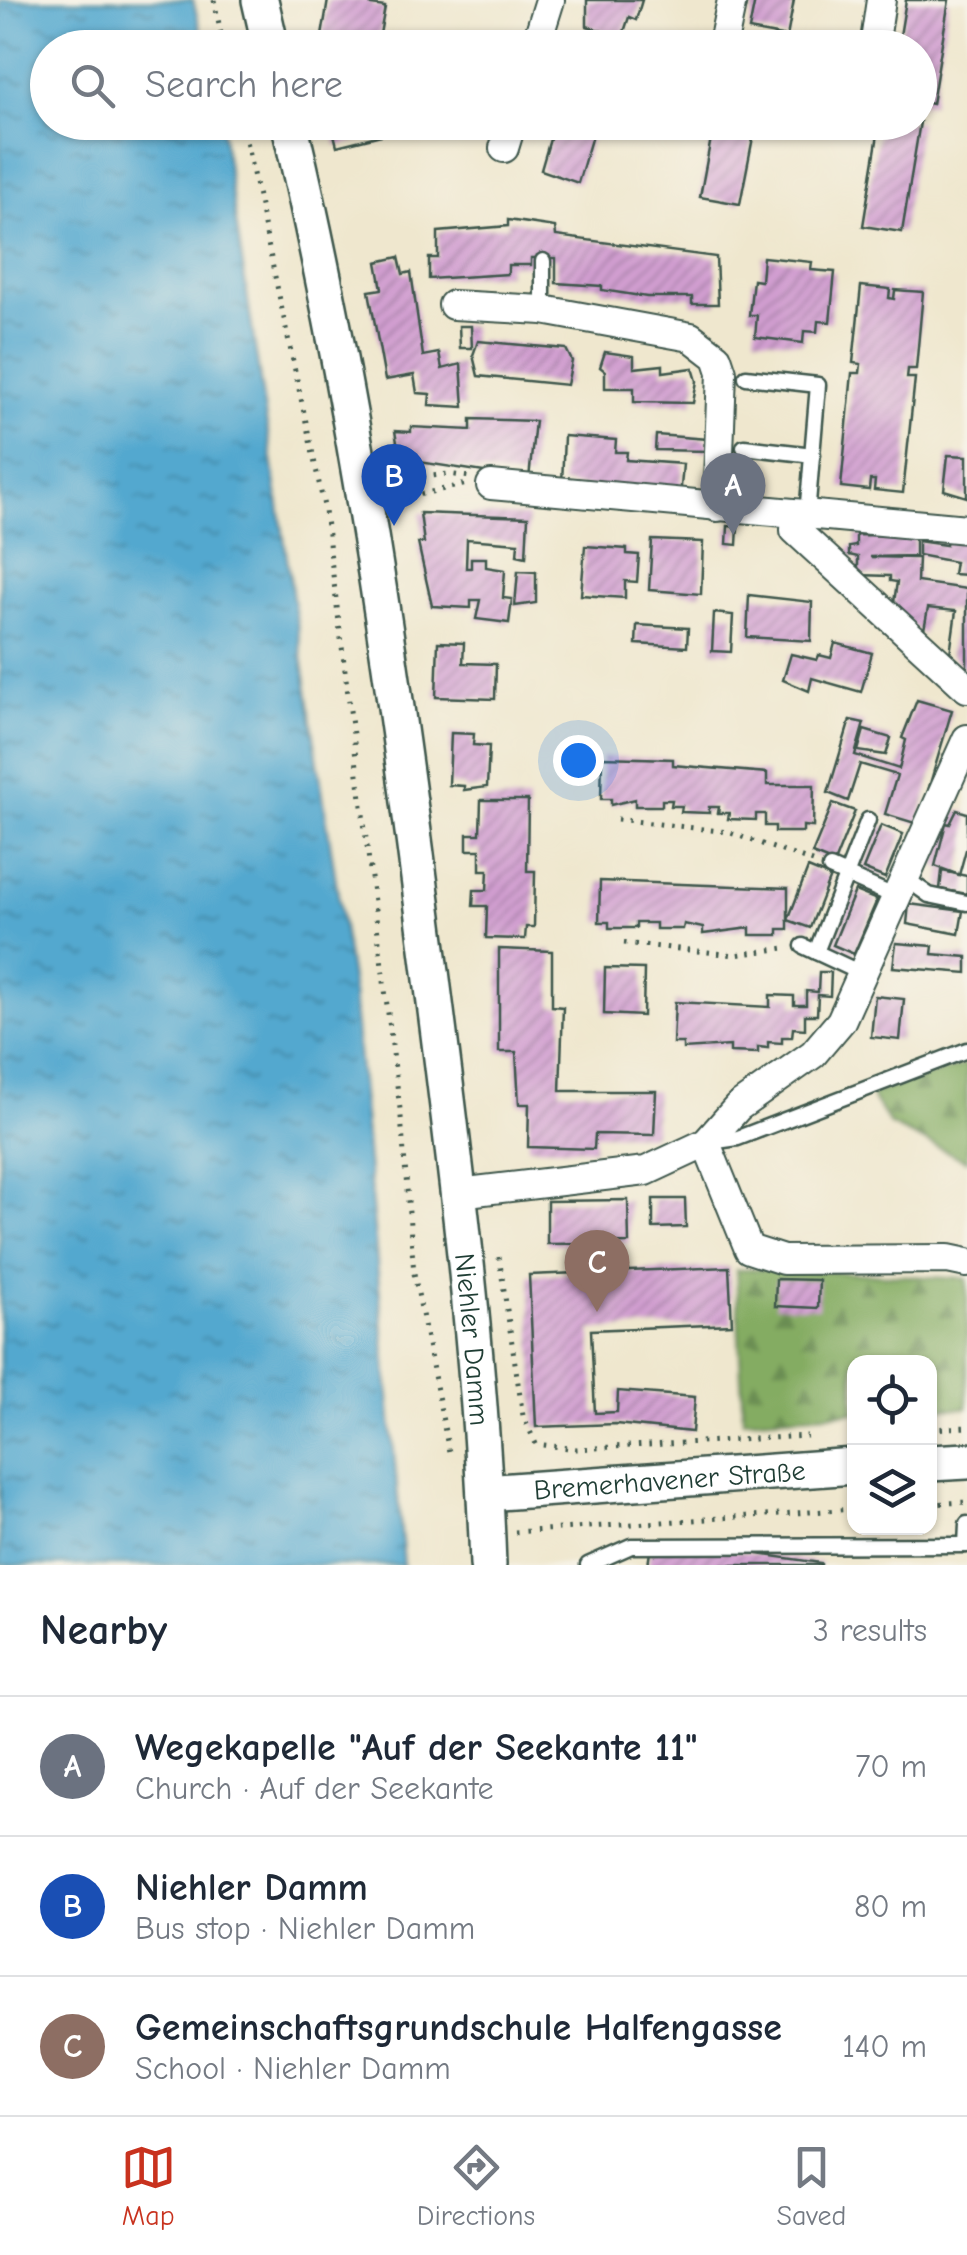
<!DOCTYPE html>
<html lang="en">
<head>
<meta charset="utf-8">
<style>
  body { margin:0; font-family:"Comic Neue",sans-serif; background:#f6f6f7; color:#1f2937 }
  .controls { position:absolute; right:30px; bottom:30px; display:grid; overflow:hidden; border-radius:20px; box-shadow:0 2px 8px #0004 }
  .controls button { width:90px; height:90px; display:grid; place-items:center; padding:0; border:0; border-bottom:2px solid #e0e1e3; background:#fff; color:#1f2937; font:50px sans-serif }
  .you { position:absolute; left:578px; top:760px; width:35px; height:35px; margin:-25px; border:8px solid #fff; border-radius:50%; background:#1a73e8; box-shadow:0 0 0 15px #1a73e833 }
  .badge { display:grid; place-items:center; width:65px; height:65px; border-radius:50%; background:#c8321e; color:#fff; font-size:32px; font-weight:700 }
  .pin { position:absolute; translate:-50% -82px; filter:drop-shadow(0 2px 5px #0008) }
  .pin::after { content:''; position:absolute; top:52px; width:35px; height:30px; background:inherit; clip-path:polygon(0 0,100% 0,50% 100%) }
  .list { margin:0; padding:0; list-style:none }
  h2 { display:flex; justify-content:space-between; align-items:center; height:130px; margin:0; padding:0 40px; font-size:42px }
  h2 small { font-size:32px; font-weight:400; color:#747a83 }
  .list li { display:grid; grid-template-columns:65px 1fr auto; gap:30px; align-items:center; box-sizing:border-box; height:140px; padding:0 40px; border-top:2px solid #e0e1e3 }
  .list b { display:block; font-size:38px; white-space:nowrap }
  .list p { margin:0; font-size:32px; white-space:nowrap; color:#747a83 }
  .list em { font-size:32px; font-style:normal; color:#747a83 }
  .icon { flex:none; width:55px; height:55px; fill:none; stroke:currentColor; stroke-width:2; stroke-linecap:round; stroke-linejoin:round }
  .map { position:relative; flex:none; width:967px; height:1565px; overflow:hidden }
  .search { position:absolute; background:#fff; box-shadow:0 2px 8px #0004; left:30px; right:30px; top:30px; height:110px; display:flex; align-items:center; gap:25px; box-sizing:border-box; padding:0 35px; border-radius:55px; color:#747a83; font-size:38px }
  .sheet { height:550px; background:#fff }
  nav { display:flex; justify-content:space-around; align-items:center; box-sizing:border-box; height:140px; border-top:2px solid #e0e1e3; background:#fff; font-size:28px; color:#747a83 }
  nav a { display:grid; justify-items:center; gap:5px }
  nav .on { color:#c8321e }
  .map>svg:first-child { display:block }
</style>
</head>
<body>
<div class="map">
<svg width="967" height="1565" viewBox="0 0 967 1565">
  <defs>
    <pattern id="forest-firs" width="22" height="20" patternUnits="userSpaceOnUse" patternTransform="scale(2.5)"><rect width="22" height="20" fill="#84ac62"/><path d="M5 1l3.5 6h-7zM16 11l3.5 6h-7z" fill="#6b8d52"/></pattern>
    <pattern id="water-ripples" width="26" height="14" patternUnits="userSpaceOnUse" patternTransform="scale(2.5)"><rect width="26" height="14" fill="#53a8cf"/><path d="M2 4q2-2 4 0t4 0M15 11q2-2 4 0t4 0" fill="none" stroke="#448aa9"/></pattern>
    <pattern id="building-hatch" width="6" height="6" patternUnits="userSpaceOnUse" patternTransform="scale(2.5)"><rect width="6" height="6" fill="#d19ed0"/><path d="M-1 1l2-2M0 6l6-6M5 7l2-2" fill="none" stroke="#a982aa"/></pattern>
  </defs>
  <rect width="100%" height="100%" fill="#f7f3e8"/>
  <filter id="ink" filterUnits="userSpaceOnUse"><feTurbulence type="fractalNoise" baseFrequency=".01" numOctaves="2"/><feDisplacementMap in="SourceGraphic" scale="20" xChannelSelector="R" yChannelSelector="G"/><feConvolveMatrix kernelMatrix="1 2 1 2 8 2 1 2 1" color-interpolation-filters="sRGB"/></filter>
  <filter id="wash" filterUnits="userSpaceOnUse"><feTurbulence type="fractalNoise" baseFrequency=".0048" numOctaves="4" result="noise"/><feDisplacementMap in="SourceGraphic" scale="40" xChannelSelector="R" yChannelSelector="G"/><feGaussianBlur stdDeviation="2.25" result="paint"/><feColorMatrix in="noise" values="0 0 0 0 0 0 0 0 0 0 0 0 0 0 0 0 0 1.4 0 .05"/><feComposite in="paint" operator="in"/></filter>
  <g filter="url(#wash)">
    <rect width="100%" height="100%" fill="#efe7ce"/>
    <g fill="url(#forest-firs)" stroke="#52744b" stroke-width="2.5">
      <path d="M 967,1064 L 967,1161 L 890,1125 L 870,1094 Z"/>
      <path d="M 771,1269 L 967,1279 L 967,1408 L 930,1409 L 930,1362 L 854,1362 L 854,1412 L 743,1420 L 736,1270 Z"/>
    </g>
    <path fill="url(#water-ripples)" stroke="#397282" stroke-width="2.5" d="M 0,0 L 193,0 L 205,47 L 48,48 L 48,122 L 221,123 L 353,993 L 404,1565 L 0,1565 Z"/>
    <g id="blocks">
      <g fill="url(#building-hatch)">
        <path d="M 328,0 L 372,0 L 371,5 L 385,7 L 378,45 L 322,36 Z"/>
        <path d="M 587,0 L 642,0 L 636,20 L 629,17 L 622,38 L 587,26 Z"/>
        <path d="M 755,0 L 794,0 L 787,37 L 749,30 Z"/>
        <path d="M 906,0 L 949,0 L 932,104 L 923,102 L 922,111 L 920,48 L 898,48 Z"/>
        <path d="M 331,122 L 378,122 L 381,135 L 337,146 Z"/>
        <path d="M 555,122 L 596,122 L 578,183 L 541,170 Z"/>
        <path d="M 714,122 L 756,122 L 740,204 L 700,197 Z"/>
        <path d="M 880,122 L 920,122 L 902,232 L 863,226 Z"/>
        <path d="M 508,220 L 555,227 L 556,236 L 716,257 L 718,304 L 692,304 L 692,297 L 647,297 L 602,290 L 602,286 L 556,283 L 556,258 L 531,258 L 531,265 L 508,265 L 508,274 L 429,279 L 429,258 L 438,258 L 438,232 L 508,226 Z"/>
        <path d="M 399,257 L 403,274 L 411,272 L 423,356 L 439,353 L 442,369 L 461,364 L 464,407 L 429,405 L 430,394 L 417,393 L 414,375 L 385,380 L 369,291 L 382,289 L 377,262 Z"/>
        <path d="M 763,257 L 812,262 L 811,270 L 835,272 L 830,322 L 818,321 L 817,332 L 804,331 L 803,343 L 755,337 L 757,315 L 749,315 L 753,280 L 761,281 Z"/>
        <path d="M 861,286 L 890,289 L 889,298 L 894,299 L 895,290 L 923,292 L 916,369 L 908,369 L 907,378 L 915,378 L 903,493 L 874,490 L 875,480 L 870,480 L 869,490 L 841,487 L 852,373 L 860,373 L 861,364 L 853,363 Z"/>
        <path d="M 459,326 L 471,326 L 472,348 L 460,348 Z"/>
        <path d="M 478,341 L 566,349 L 572,361 L 567,385 L 478,376 L 473,355 Z"/>
        <path d="M 605,352 L 634,356 L 634,368 L 663,365 L 663,372 L 693,368 L 697,381 L 693,403 L 634,402 L 634,388 L 605,388 L 605,371 L 600,367 Z"/>
        <path d="M 471,419 L 535,421 L 529,479 L 400,459 L 395,431 L 411,432 L 411,427 L 471,430 Z"/>
        <path d="M 656,435 L 707,439 L 708,451 L 655,450 Z"/>
        <path d="M 564,436 L 616,440 L 615,452 L 627,452 L 626,460 L 683,464 L 680,498 L 562,484 Z"/>
        <path d="M 948,455 L 967,456 L 967,497 L 944,490 Z"/>
        <path d="M 420,513 L 528,517 L 526,557 L 517,555 L 518,543 L 467,539 L 466,568 L 471,568 L 471,558 L 486,558 L 486,567 L 505,570 L 503,598 L 512,599 L 509,623 L 476,619 L 480,600 L 471,600 L 471,608 L 432,606 L 418,543 L 424,543 Z"/>
        <path d="M 728,526 L 738,527 L 737,545 L 727,544 Z"/>
        <path d="M 856,535 L 915,536 L 915,556 L 870,557 L 918,558 L 917,582 L 967,589 L 967,671 L 950,654 L 956,611 L 928,608 L 923,635 L 893,609 L 897,582 L 890,581 L 890,576 L 858,575 L 858,557 L 849,555 L 849,547 L 856,546 Z"/>
        <path d="M 947,537 L 967,539 L 967,575 L 953,574 L 955,562 L 918,555 L 918,541 L 946,545 Z"/>
        <path d="M 652,540 L 703,542 L 701,594 L 649,590 Z"/>
        <path d="M 585,546 L 627,549 L 627,554 L 639,555 L 637,582 L 625,581 L 625,598 L 581,595 Z"/>
        <path d="M 518,571 L 536,572 L 536,603 L 515,606 Z"/>
        <path d="M 749,595 L 812,602 L 811,641 L 747,637 Z"/>
        <path d="M 714,613 L 733,615 L 731,652 L 712,651 Z"/>
        <path d="M 637,625 L 688,628 L 687,647 L 636,644 Z"/>
        <path d="M 438,642 L 464,643 L 463,663 L 496,664 L 495,699 L 436,697 Z"/>
        <path d="M 835,643 L 872,653 L 861,692 L 812,678 L 809,691 L 783,680 L 791,654 L 817,660 L 819,655 L 831,658 Z"/>
        <path d="M 917,700 L 952,710 L 918,824 L 885,814 L 897,775 L 860,764 L 848,801 L 828,793 L 850,720 L 864,723 L 855,755 L 899,769 L 906,740 L 902,738 Z"/>
        <path d="M 864,730 L 891,738 L 886,755 L 858,751 Z"/>
        <path d="M 451,733 L 474,734 L 473,745 L 489,746 L 487,787 L 464,790 L 464,786 L 449,785 Z"/>
        <path d="M 602,757 L 673,759 L 673,765 L 767,773 L 767,785 L 814,785 L 813,827 L 803,826 L 803,832 L 775,832 L 775,826 L 765,826 L 765,814 L 756,814 L 756,820 L 728,819 L 729,813 L 718,813 L 719,807 L 709,807 L 709,813 L 681,812 L 682,806 L 671,806 L 672,800 L 662,800 L 662,806 L 635,806 L 635,799 L 611,805 L 611,799 L 601,799 Z"/>
        <path d="M 481,800 L 528,800 L 527,871 L 535,871 L 534,927 L 526,927 L 525,939 L 486,938 L 487,906 L 473,906 L 474,890 L 487,890 L 488,870 L 480,870 L 480,850 L 467,850 L 467,834 L 480,834 Z"/>
        <path d="M 833,803 L 855,811 L 834,863 L 812,854 Z"/>
        <path d="M 957,810 L 967,813 L 967,846 L 959,875 L 935,866 L 946,823 L 950,824 Z"/>
        <path d="M 881,825 L 903,834 L 885,878 L 863,869 Z"/>
        <path d="M 808,868 L 830,877 L 810,928 L 788,920 Z"/>
        <path d="M 942,871 L 967,876 L 967,894 L 940,889 Z"/>
        <path d="M 600,881 L 788,888 L 788,929 L 778,929 L 778,935 L 750,935 L 750,928 L 703,934 L 703,928 L 684,924 L 683,929 L 656,929 L 656,923 L 636,923 L 636,928 L 609,928 L 609,922 L 599,922 Z"/>
        <path d="M 855,891 L 877,900 L 854,954 L 833,945 Z"/>
        <path d="M 909,904 L 963,911 L 959,934 L 907,924 Z"/>
        <path d="M 896,943 L 933,946 L 932,954 L 967,957 L 967,973 L 893,967 Z"/>
        <path d="M 499,949 L 552,951 L 552,1006 L 563,1007 L 560,1091 L 656,1091 L 654,1135 L 595,1134 L 594,1149 L 528,1147 L 529,1104 L 519,1104 L 516,1052 L 499,1052 Z"/>
        <path d="M 605,968 L 644,969 L 643,1016 L 604,1014 Z"/>
        <path d="M 819,972 L 831,972 L 830,996 L 818,995 L 817,1015 L 805,1015 L 805,1029 L 793,1028 L 792,1037 L 782,1037 L 782,1043 L 768,1042 L 768,1048 L 758,1047 L 758,1053 L 730,1052 L 730,1046 L 683,1049 L 683,1043 L 673,1043 L 675,1002 L 770,1007 L 770,995 L 794,996 L 794,1005 L 806,1005 L 806,991 L 818,992 Z"/>
        <path d="M 875,996 L 904,999 L 900,1040 L 871,1037 Z"/>
        <path d="M 653,1199 L 685,1199 L 686,1227 L 653,1228 Z"/>
        <path d="M 628,1200 L 629,1243 L 547,1244 L 547,1201 Z"/>
        <path d="M 729,1267 L 732,1324 L 591,1330 L 595,1413 L 617,1412 L 618,1391 L 695,1397 L 692,1432 L 616,1424 L 536,1427 L 529,1275 Z"/>
        <path d="M 776,1279 L 819,1280 L 818,1308 L 775,1306 Z"/>
        <path d="M 652,1539 L 821,1563 L 821,1565 L 648,1565 Z"/>
      </g>
    </g>
  </g>
  <g filter="url(#ink)">
    <use href="#blocks" fill-opacity="0" stroke="#3e564b" stroke-width="2.5"/>
    <g fill="none" stroke-linecap="round" stroke-linejoin="round">
      <defs>
        <g id="service">
          <path d="M 543,310 L 543,261"/>
          <path d="M 746,377 L 818,385 L 807,515"/>
          <path d="M 744,447 L 813,455"/>
          <path d="M 830,868 L 896,897"/>
          <path d="M 905,878 L 929,895 L 967,903"/>
          <path d="M 803,946 L 863,974"/>
          <path d="M 816,952 L 868,820"/>
          <path d="M 710,1142 L 738,1138 L 967,1050"/>
          <path d="M 966,1545 L 967,1524"/>
          <path d="M 588,1565 L 631,1546 L 967,1545"/>
        </g>
        <g id="minor">
          <path d="M 535,48 L 550,0"/>
          <path d="M 722,48 L 732,0"/>
          <path d="M 874,48 L 881,0"/>
          <path d="M 504,148 L 512,122"/>
          <path d="M 453,305 L 543,310 L 691,337 L 717,357 L 722,372 L 717,507"/>
          <path d="M 491,485 L 967,529"/>
          <path d="M 796,515 L 795,530 L 967,688"/>
          <path d="M 706,1143 L 749,1249 L 783,1260 L 948,1259 L 967,1263"/>
          <path d="M 459,1193 L 646,1171 L 706,1143 L 738,1107 L 813,1054 L 841,1021 L 967,739"/>
        </g>
        <g id="tertiary">
          <path d="M 260,0 L 271,48"/>
          <path id="s1" d="M 289,122 C 354,397 394,676 429,956 C 455,1158 481,1361 488,1565"/>
          <path d="M 930,1463 L 967,1461"/>
          <path id="s2" d="M 485,1493 L 854,1466"/>
        </g>
      </defs>
      <use href="#service" stroke="#3e564b" stroke-width="19"/>
      <use href="#minor" stroke="#3e564b" stroke-width="32"/>
      <use href="#tertiary" stroke="#3e564b" stroke-width="40"/>
      <g stroke="#3e564b" stroke-width="5" stroke-dasharray="2.5 8" stroke-linecap="butt">
        <path d="M 214,0 L 224,48"/>
        <path d="M 242,122 L 325,511 L 401,1117 L 414,1273 L 450,1457"/>
        <path d="M 392,481 L 448,474 L 470,477"/>
        <path d="M 393,483 L 413,496 L 467,484"/>
        <path d="M 617,819 L 728,832 L 813,862"/>
        <path d="M 624,943 L 735,955 L 785,948"/>
        <path d="M 499,1257 L 523,1416 L 536,1444 L 577,1449 L 807,1436"/>
        <path d="M 930,1429 L 967,1427"/>
        <path d="M 930,1504 L 967,1502"/>
        <path d="M 515,1532 L 854,1509"/>
      </g>
      <use href="#service" stroke="#fff" stroke-width="14"/>
      <use href="#minor" stroke="#fff" stroke-width="28"/>
      <use href="#tertiary" stroke="#fff" stroke-width="35"/>
    </g>
  </g>
  <g text-anchor="middle" stroke-width="9" stroke-linejoin="round" paint-order="stroke">
    <g font-size="28" fill="#1f3d34" stroke="#f7f3e8">
      <text dy="10" stroke="none"><textPath href="#s1" startOffset="1232">Niehler Damm</textPath></text>
      <text dy="10" stroke="none"><textPath href="#s2" startOffset="185">Bremerhavener Straße</textPath></text>
    </g>
  </g>
</svg>
<div class="controls">
<button><svg class="icon" aria-label="locate" viewBox="0 0 24 24"><circle cx="12" cy="12" r="6"/><path d="M12 2v4M12 18v4M2 12h4M18 12h4"/></svg></button>
<button><svg class="icon" aria-label="layers" viewBox="0 0 24 24"><path d="M12 4l9 5-9 5-9-5zM3 14l9 5 9-5"/></svg></button>
</div>
<div class="you"></div>
<div class="pin badge" style="left:733px;top:535px;background:#6b7280">A</div>
<div class="pin badge" style="left:394px;top:526px;background:#1a4fb4">B</div>
<div class="pin badge" style="left:597px;top:1312px;background:#8d6e63">C</div>
<div class="search"><svg class="icon" aria-label="search" viewBox="0 0 24 24"><circle cx="10" cy="10" r="6"/><path d="M15 15l6 6"/></svg>Search here</div>
</div>
<section class="sheet">
<h2>Nearby<small>3 results</small></h2>
<ul class="list">
<li><span class="badge" style="background:#6b7280">A</span><div><b>Wegekapelle &quot;Auf der Seekante 11&quot;</b><p>Church · Auf der Seekante</p></div><em>70 m</em></li>
<li><span class="badge" style="background:#1a4fb4">B</span><div><b>Niehler Damm</b><p>Bus stop · Niehler Damm</p></div><em>80 m</em></li>
<li><span class="badge" style="background:#8d6e63">C</span><div><b>Gemeinschaftsgrundschule Halfengasse</b><p>School · Niehler Damm</p></div><em>140 m</em></li>
</ul>
</section>
<nav>
<a class="on"><svg class="icon" aria-label="map" viewBox="0 0 24 24"><path d="M3 6l6-2 6 2 6-2v14l-6 2-6-2-6 2zM9 4v14M15 6v14"/></svg>Map</a>
<a><svg class="icon" aria-label="directions" viewBox="0 0 24 24"><path d="M12 3l9 9-9 9-9-9zM9 14v-3h6M13 9l2 2-2 2"/></svg>Directions</a>
<a><svg class="icon" aria-label="saved" viewBox="0 0 24 24"><path d="M7 4h10v16l-5-4-5 4z"/></svg>Saved</a>
</nav>
</body>
</html>
